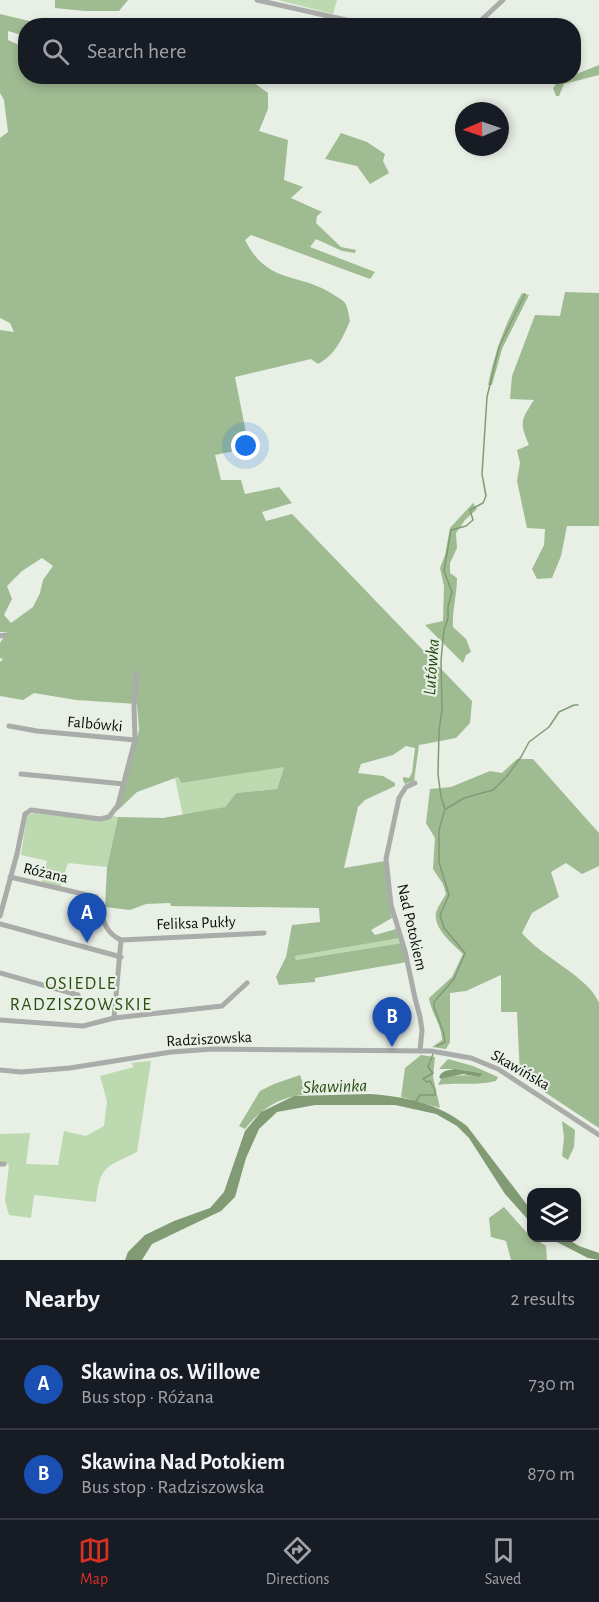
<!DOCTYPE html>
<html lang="en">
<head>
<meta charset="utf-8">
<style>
  body { margin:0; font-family:"Alegreya Sans",sans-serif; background:#20242c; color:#f1f3f6 }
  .controls { position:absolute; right:18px; bottom:18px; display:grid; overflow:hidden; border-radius:12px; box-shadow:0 3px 9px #0003 }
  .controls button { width:54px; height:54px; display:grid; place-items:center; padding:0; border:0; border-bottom:2px solid #363941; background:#171b24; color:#f1f3f6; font:30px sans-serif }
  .compass { position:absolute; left:455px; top:102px; width:54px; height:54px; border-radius:50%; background:#171b24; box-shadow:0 3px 9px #0003; rotate:268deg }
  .you { position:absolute; left:246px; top:446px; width:21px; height:21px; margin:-15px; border:4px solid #fff; border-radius:50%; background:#1a73e8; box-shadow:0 0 0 9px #1a73e833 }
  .badge { display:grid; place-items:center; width:39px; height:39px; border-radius:50%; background:#d93025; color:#fff; font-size:20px; font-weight:700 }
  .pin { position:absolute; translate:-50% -50px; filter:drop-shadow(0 2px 3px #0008) }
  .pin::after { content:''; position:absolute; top:32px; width:21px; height:18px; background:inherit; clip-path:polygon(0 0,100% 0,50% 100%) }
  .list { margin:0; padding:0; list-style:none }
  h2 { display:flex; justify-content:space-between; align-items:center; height:78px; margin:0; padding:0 24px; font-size:26px }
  h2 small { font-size:20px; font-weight:400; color:#9ea1a6 }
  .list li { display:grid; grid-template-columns:39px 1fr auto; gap:18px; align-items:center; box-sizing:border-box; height:90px; padding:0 24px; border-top:2px solid #363941 }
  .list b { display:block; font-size:22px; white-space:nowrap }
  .list p { margin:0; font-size:20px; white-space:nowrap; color:#9ea1a6 }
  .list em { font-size:20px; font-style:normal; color:#9ea1a6 }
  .icon { flex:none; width:33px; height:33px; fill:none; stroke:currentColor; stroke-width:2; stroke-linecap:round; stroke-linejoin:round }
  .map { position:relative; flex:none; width:599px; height:1260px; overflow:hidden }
  .search { position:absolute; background:#171b24; box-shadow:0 3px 9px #0003; left:18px; right:18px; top:18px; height:66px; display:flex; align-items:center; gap:15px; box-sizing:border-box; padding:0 21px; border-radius:24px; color:#9ea1a6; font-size:22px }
  .sheet { height:258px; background:#171b24 }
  nav { display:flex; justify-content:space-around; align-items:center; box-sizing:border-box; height:84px; border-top:2px solid #363941; background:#171b24; font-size:16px; color:#9ea1a6 }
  nav a { display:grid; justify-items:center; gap:3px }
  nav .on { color:#d93025 }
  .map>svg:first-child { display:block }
</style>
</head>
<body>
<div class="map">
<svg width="599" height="1260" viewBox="0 0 599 1260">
  <rect width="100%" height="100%" fill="#e8efe5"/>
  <g fill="#bdd9b0">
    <path d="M 278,0 L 337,0 L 333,14 Z"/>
    <path d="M 284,766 L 277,789 L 236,793 L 225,807 L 183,816 L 175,778 L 178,777 L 181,783 Z"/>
    <path d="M 35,813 L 100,820 L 112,816 L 118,817 L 107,867 L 68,863 L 60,887 L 42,882 L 47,861 L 21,855 L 27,815 Z"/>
    <path d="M 400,938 L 402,943 L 296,960 L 295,956 Z"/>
    <path d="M 151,1061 L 137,1152 C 105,1168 100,1165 96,1202 L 34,1195 L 31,1218 L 9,1215 L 5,1200 L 9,1166 L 8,1164 L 0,1163 L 0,1134 L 30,1133 L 26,1164 L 58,1165 L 64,1131 L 86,1136 L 104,1126 L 107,1101 L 100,1076 L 134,1067 L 131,1063 Z"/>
  </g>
  <g fill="#9fbb92" fill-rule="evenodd">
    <path d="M 55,0 L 128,0 L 119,11 L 85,11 L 55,8 Z"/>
    <path d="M 0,14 L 46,25 L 26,26 L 25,36 L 8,31 L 8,40 L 25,48 L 26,76 L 91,76 L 95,78 L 96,76 L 246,77 L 268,93 L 268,109 L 259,131 L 288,140 L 284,180 L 303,187 L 291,198 L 322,212 L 317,216 L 316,223 L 341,247 L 356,250 L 355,253 L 342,251 L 316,239 L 310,247 L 375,272 L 370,279 L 251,235 L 245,240 C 268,286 300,272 334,295 C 337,297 343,300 345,303 C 348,308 349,316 350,321 C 342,339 335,355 318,364 L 311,359 L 235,377 L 249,448 L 215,455 L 221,480 L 241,480 L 245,494 L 279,487 L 292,503 L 262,512 L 266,521 L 292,514 L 472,701 L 470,723 L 456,738 L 419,745 L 414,781 L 405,784 L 403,780 L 403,777 L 409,778 L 412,773 L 415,748 L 406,746 L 393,755 L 361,764 L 358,773 L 383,776 L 395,783 L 395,786 L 365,800 L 358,807 L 344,868 L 385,861 L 388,899 L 392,918 L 371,930 L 375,935 L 396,929 L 400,938 L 295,956 L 296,960 L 402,943 L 407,962 L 315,978 L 315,982 L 279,985 L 276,977 L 286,957 L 292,925 L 320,922 L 319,908 L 171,906 L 170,903 L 146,904 L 130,910 L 105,907 L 107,867 L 118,817 L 163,818 L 225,807 L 236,793 L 277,789 L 284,767 L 181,783 L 178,777 L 137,792 L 117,811 L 139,730 L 137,704 L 76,700 L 34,693 L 23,700 L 0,696 L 0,662 L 3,659 L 0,658 L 0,643 L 7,632 L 0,632 L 0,330 L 14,332 L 10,323 L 0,318 L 0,138 L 8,132 L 4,100 L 0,93 ZM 42,558 L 53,566 L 43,580 L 40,593 L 33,607 L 11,623 L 4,615 L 12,599 L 7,586 L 22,571 Z"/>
    <path d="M 599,65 L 599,75 L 564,84 L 559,96 L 556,96 L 553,88 L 561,78 L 574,76 L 574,75 Z"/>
    <path d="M 341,133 L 367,142 L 385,154 L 383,161 L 389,173 L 370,184 L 357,166 L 325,159 Z"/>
    <path d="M 565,292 L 599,293 L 599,526 L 567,526 L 561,556 L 552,578 L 537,579 L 532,569 L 544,545 L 545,529 L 527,528 L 517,481 L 520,463 L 517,450 L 529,445 C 519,422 521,420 534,400 L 510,399 L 512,376 L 535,315 L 560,316 Z"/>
    <path d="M 522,293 L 529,295 L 502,349 L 492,385 L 488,385 C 496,348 504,327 522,293 Z"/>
    <path d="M 473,503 L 477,509 L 465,520 L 456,533 L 457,548 L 450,563 L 450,573 L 457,578 C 457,595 452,610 453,627 L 466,639 L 471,652 L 466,655 L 463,663 L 425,625 L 443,621 L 444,586 L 440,568 L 445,555 L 450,528 Z"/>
    <path d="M 517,759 L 533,759 L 599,833 L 599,866 L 582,874 L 566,863 L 551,872 L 559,897 L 532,913 L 522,933 C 541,957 588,976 599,1003 L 599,1128 L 520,1076 L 517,1012 L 501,1012 L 501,975 L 466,991 L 450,993 L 450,1042 L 446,1049 L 432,1047 L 442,1040 C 442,1025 431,1013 429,998 L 452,977 L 463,954 C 453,944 433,929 436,912 C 438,906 443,900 446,894 L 443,884 L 433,869 L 435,838 L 426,823 L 430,789 L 451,787 L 490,771 L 502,773 Z"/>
    <path d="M 421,1055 L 435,1057 L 433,1077 L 440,1108 L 401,1097 L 405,1068 Z"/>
    <path d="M 448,1059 L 473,1066 L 498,1077 L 496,1081 C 478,1086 457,1082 438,1085 L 441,1079 C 454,1075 465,1074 478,1077 L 481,1073 L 456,1069 L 439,1069 Z"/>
    <path d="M 300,1075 L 304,1087 L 339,1087 L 340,1093 C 298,1093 272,1095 245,1129 L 239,1126 L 260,1091 L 274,1084 Z"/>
    <path d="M 562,1121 L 575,1130 L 574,1147 L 568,1160 L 562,1156 L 564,1138 Z"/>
    <path d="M 504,1207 L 528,1234 L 546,1246 L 547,1260 L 511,1260 L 506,1241 L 491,1237 L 489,1218 Z"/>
  </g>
  <g fill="#819b74">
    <path d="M 456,1069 L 481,1073 L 482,1075 L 478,1077 L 463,1074 L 441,1079 L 439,1077 C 442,1070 449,1070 456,1069 Z"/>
    <path d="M 370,1094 C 406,1097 438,1103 467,1126 L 531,1210 L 531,1223 L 505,1194 L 469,1138 L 457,1126 L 436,1114 L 395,1105 L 315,1105 L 277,1112 L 259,1129 L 246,1158 L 235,1197 L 221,1211 L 152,1244 L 142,1260 L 125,1260 L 128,1252 L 145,1235 L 174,1221 L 210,1208 L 224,1192 L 245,1131 L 261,1112 L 294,1096 Z"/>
    <path d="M 549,1238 L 565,1238 L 579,1246 L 599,1253 L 599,1260 L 588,1258 Z"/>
  </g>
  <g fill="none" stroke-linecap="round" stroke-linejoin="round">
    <g stroke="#819b74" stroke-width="1.5">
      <path d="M 446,809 L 464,798 L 493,790 L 507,776 L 521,757 L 529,742 L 549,727 L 559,712 L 574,705 L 578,705"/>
      <path d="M 437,1046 L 445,1042 L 444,1034 L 434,1007 L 434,1002 L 454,979 L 465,953 L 444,928 L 440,915 L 449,895 L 439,862 L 439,830 L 445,809 L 441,797 L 438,774 L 439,731 L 442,709 L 441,660 L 444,630 L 448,618 L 448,607 L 452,592 L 444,571 L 451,530 L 466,526 L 473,520 L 470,510 L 483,503 L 486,496 L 482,474 L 487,397 L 499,347 L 525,294"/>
      <path d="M 416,1101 L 420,1095 L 435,1095 L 435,1090 L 430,1081 L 427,1082 L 423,1079 L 433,1073 L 428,1067 L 433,1054"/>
    </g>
    <g stroke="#a9aca8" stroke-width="5">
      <path d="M 257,0 L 373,26"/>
      <path d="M 475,26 L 503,0"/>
      <path d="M 0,636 L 5,635"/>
      <path d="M 135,740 L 134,705 L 137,673"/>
      <path d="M 21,774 L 124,784"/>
      <path d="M 415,783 L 406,787 L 399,798 L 386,859 L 391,905 L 405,951 L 415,998 L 420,1017 L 422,1030 L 420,1051"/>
      <path d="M 10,877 L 96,897 C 103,913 101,931 121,940"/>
      <path d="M 0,916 L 17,854 L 25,814 L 31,810 L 100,819 L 109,817 L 118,805 L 135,740 L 37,731 L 9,726"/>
      <path d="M 0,924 L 121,957"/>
      <path d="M 121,940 L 264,933"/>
      <path d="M 0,973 L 78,995"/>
      <path d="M 114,1018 L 121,940"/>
      <path d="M 0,1020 L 83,1026 L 114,1018 L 222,1006 L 247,983"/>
      <path d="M 0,1070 L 21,1072 L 70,1068 L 171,1052 L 213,1049 L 431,1051 L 471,1058 L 498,1069 L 599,1135"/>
      <path d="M 0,1164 L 4,1164"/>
    </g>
  </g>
  <g text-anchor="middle" stroke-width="4.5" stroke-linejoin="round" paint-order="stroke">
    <g font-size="16" fill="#0a0c09" stroke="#e8efe5">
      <text transform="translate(95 723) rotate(5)" y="6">Falbówki</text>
      <text transform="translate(46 872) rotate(13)" y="6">Różana</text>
      <text transform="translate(196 922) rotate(-2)" y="6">Feliksa Pukły</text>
      <text transform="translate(413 927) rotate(77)" y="6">Nad Potokiem</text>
      <text transform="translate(209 1038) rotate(-3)" y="6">Radziszowska</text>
      <text transform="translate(521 1069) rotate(30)" y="6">Skawińska</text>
    </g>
    <g font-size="18" font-style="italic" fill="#2a4d14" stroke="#e8efe5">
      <text transform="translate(431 667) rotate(-86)" y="6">Lutówka</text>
      <text transform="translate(335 1086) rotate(-2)" y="6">Skawinka</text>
    </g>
    <g font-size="18" letter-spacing="1.5" fill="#284d0e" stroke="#e8efe5">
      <text x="81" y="989">OSIEDLE<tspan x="81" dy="21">RADZISZOWSKIE</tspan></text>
    </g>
  </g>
</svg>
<div class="controls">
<button><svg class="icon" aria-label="layers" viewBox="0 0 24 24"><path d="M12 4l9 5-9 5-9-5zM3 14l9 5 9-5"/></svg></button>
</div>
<svg class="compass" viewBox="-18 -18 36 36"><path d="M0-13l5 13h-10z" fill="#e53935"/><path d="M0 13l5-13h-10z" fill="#9ea1a6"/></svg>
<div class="you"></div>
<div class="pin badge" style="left:87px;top:943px;background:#1a4fb4">A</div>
<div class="pin badge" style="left:392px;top:1047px;background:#1a4fb4">B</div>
<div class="search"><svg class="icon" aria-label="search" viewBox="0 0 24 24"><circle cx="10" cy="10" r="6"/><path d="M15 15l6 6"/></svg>Search here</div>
</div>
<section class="sheet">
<h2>Nearby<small>2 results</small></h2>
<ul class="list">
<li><span class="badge" style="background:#1a4fb4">A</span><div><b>Skawina os. Willowe</b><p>Bus stop · Różana</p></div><em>730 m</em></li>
<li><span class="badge" style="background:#1a4fb4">B</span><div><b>Skawina Nad Potokiem</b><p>Bus stop · Radziszowska</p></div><em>870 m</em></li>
</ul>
</section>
<nav>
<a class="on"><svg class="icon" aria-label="map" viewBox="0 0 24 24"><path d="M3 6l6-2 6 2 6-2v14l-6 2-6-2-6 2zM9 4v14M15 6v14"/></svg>Map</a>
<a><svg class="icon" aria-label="directions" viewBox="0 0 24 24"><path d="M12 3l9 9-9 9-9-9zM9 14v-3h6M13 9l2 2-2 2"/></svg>Directions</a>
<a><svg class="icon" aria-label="saved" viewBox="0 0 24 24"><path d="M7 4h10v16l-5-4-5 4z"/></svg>Saved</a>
</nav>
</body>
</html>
